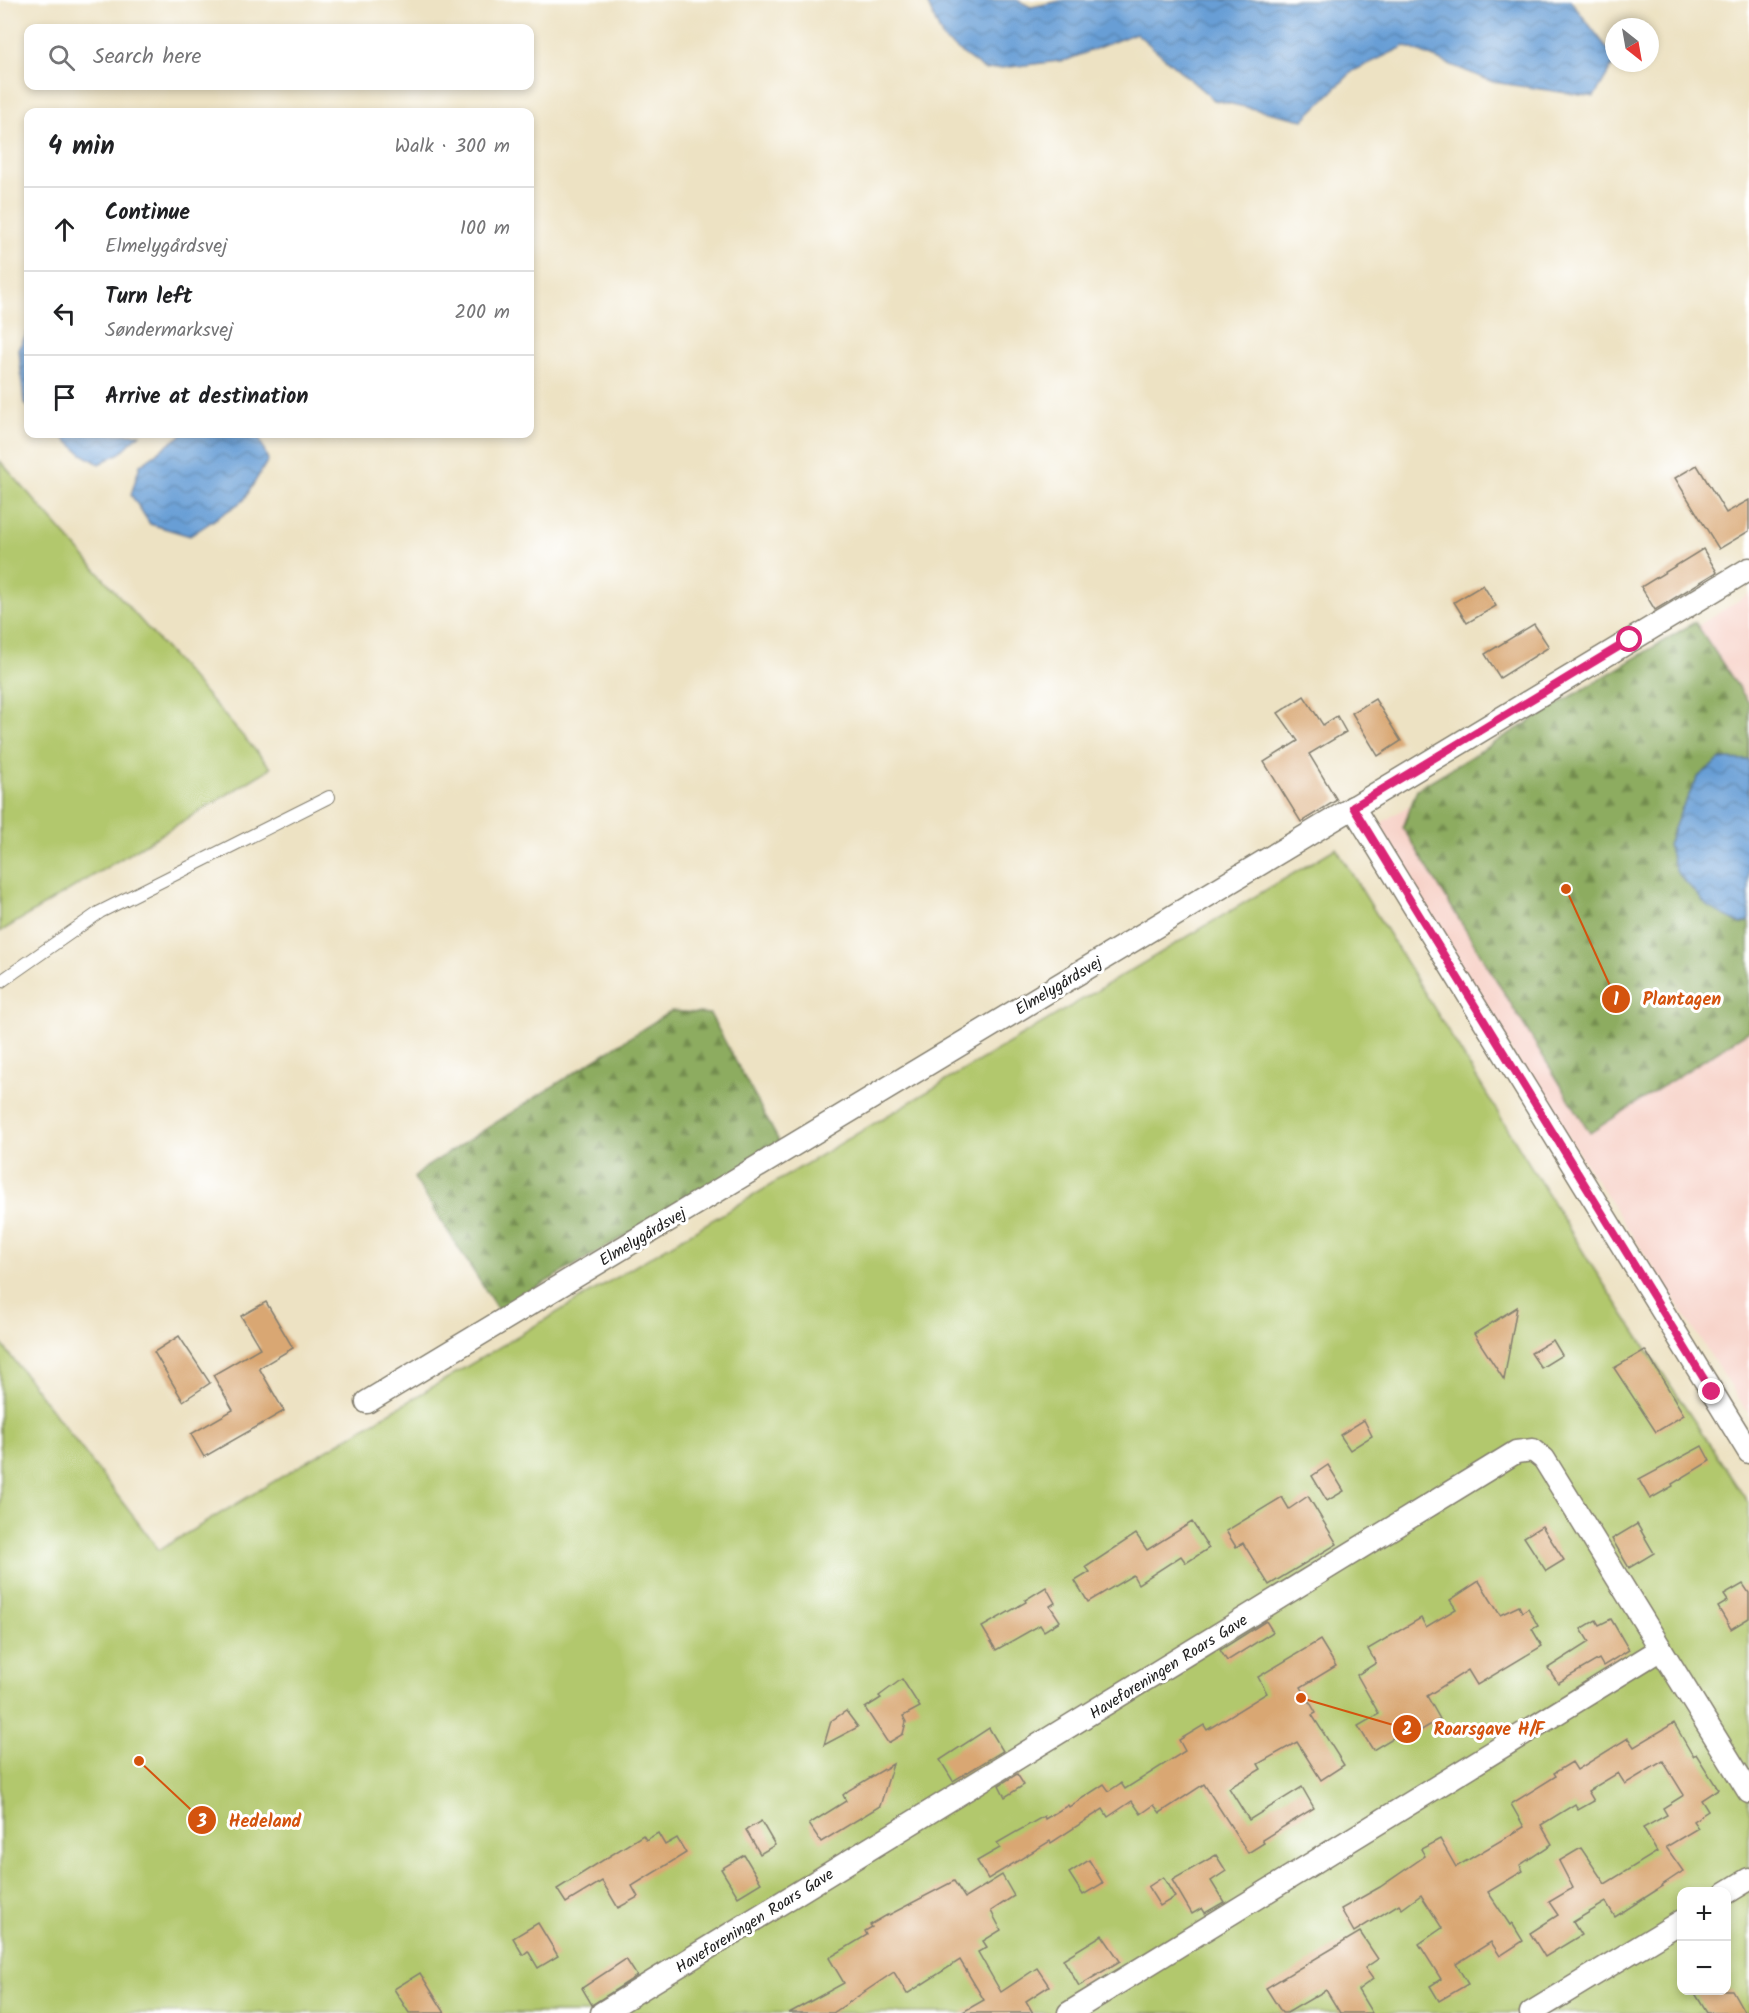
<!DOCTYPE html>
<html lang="en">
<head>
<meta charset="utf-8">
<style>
  body { margin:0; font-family:Kalam,sans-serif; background:#f6f6f6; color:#202124 }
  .controls { position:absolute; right:18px; bottom:18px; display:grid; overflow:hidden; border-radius:12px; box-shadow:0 3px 9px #0003 }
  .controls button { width:54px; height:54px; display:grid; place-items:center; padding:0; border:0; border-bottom:2px solid #e0e0e0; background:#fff; color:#202124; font:30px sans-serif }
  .compass { position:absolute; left:1605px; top:18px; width:54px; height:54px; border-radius:50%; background:#fff; box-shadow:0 3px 9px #0003; rotate:149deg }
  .stop { position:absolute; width:18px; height:18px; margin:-14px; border:4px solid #db2777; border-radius:50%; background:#fff }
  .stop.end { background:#db2777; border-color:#fff; box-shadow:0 2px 6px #0008 }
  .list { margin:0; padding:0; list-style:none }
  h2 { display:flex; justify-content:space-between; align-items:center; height:78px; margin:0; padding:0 24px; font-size:26px }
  h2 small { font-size:20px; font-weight:400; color:#757577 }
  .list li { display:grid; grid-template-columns:39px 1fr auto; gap:18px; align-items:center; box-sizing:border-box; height:84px; padding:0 24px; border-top:2px solid #e0e0e0 }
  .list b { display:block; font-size:22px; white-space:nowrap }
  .list p { margin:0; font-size:20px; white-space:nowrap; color:#757577 }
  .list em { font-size:20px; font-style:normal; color:#757577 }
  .icon { flex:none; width:33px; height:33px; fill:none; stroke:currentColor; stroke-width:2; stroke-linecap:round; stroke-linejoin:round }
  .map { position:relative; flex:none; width:1749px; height:2013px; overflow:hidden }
  .search { position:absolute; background:#fff; box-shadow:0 3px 9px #0003; left:24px; top:24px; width:510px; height:66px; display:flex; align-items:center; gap:15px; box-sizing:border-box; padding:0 21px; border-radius:12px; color:#757577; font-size:22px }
  .panel { position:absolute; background:#fff; box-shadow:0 3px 9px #0003; left:24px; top:108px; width:510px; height:330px; border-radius:12px }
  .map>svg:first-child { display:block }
</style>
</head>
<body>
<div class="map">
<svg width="1749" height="2013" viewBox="0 0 1749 2013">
  <defs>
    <pattern id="forest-firs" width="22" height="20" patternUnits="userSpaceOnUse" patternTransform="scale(1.5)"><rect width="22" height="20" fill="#8dac60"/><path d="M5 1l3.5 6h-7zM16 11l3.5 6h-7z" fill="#728b4e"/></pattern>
    <pattern id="water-waves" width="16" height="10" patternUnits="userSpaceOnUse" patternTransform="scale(1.5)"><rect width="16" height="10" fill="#679ed5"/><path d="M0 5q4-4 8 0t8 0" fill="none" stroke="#5480ac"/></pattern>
  </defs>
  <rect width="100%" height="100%" fill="#fff"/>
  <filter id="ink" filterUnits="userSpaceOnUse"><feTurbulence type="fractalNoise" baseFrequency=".0167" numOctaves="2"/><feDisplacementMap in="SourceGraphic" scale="12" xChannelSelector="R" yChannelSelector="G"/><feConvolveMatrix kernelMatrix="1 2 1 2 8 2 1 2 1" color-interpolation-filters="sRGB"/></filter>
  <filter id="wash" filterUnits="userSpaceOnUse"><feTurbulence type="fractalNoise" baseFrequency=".008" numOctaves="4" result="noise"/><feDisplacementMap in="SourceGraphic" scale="24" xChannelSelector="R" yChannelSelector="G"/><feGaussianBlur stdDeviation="1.35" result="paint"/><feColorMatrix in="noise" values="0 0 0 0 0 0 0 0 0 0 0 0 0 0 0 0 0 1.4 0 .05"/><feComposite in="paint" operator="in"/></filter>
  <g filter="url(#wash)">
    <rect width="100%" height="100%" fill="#ede2c3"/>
    <path fill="#f7d1c7" d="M 1749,594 L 1749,1414 L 1368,831 Z"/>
    <g fill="#b2c86d" stroke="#677244" stroke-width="1.5" fill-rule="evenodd">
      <path d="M 0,461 L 271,768 L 0,932 Z"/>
      <path d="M 1336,848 L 1590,1263 L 1749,1504 L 1749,2013 L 0,2013 L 0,1342 L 159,1550 ZM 1682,1892 L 1726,1892 L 1726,1990 L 1682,1990 Z"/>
    </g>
    <g fill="url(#forest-firs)" stroke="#54643e" stroke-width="1.5">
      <path d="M 1695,622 L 1749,703 L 1749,760 L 1721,759 L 1699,776 L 1681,810 L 1668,845 L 1741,924 L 1749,921 L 1749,1031 L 1590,1133 L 1403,828 L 1417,789 Z"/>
      <path d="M 671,1011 L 710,1014 L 781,1145 L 498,1310 L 414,1178 L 426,1167 Z"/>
    </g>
    <g fill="url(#water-waves)" stroke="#425d78" stroke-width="1.5">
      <path d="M 926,0 L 1017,0 L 1031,7 L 1065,0 L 1570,0 L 1614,57 L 1614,63 L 1594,97 L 1493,82 L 1405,46 L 1353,71 L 1303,120 L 1214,100 L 1136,33 L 1067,60 L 985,70 L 943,39 Z"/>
      <path d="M 28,331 L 28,407 L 24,403 L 19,349 Z"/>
      <path d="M 59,434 L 140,434 L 120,453 L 99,464 L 82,454 Z"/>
      <path d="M 183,434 L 258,434 L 268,460 L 244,500 L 190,536 L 150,524 L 131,495 L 140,465 Z"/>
      <path d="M 1721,759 L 1749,760 L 1749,921 L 1741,924 L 1708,907 L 1676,871 L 1668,845 L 1681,810 L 1699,776 Z"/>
    </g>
    <g id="blocks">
      <g fill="#d9a773">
        <path d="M 1697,465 L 1726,513 L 1749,500 L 1749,531 L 1719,549 L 1675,478 Z"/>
        <path d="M 1703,549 L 1717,572 L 1655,610 L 1641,587 Z"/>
        <path d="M 1483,585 L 1496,606 L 1467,623 L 1454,602 Z"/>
        <path d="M 1534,624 L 1549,647 L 1500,678 L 1485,654 Z"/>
        <path d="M 1304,696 L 1323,725 L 1337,716 L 1346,732 L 1309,754 L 1337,800 L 1301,822 L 1264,762 L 1298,741 L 1278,713 Z"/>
        <path d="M 1375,699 L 1401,741 L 1378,756 L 1352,713 Z"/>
        <path d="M 266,1302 L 293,1348 L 259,1368 L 284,1411 L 204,1457 L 191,1434 L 233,1410 L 213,1375 L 260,1348 L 241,1316 Z"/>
        <path d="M 1517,1307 L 1504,1380 L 1474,1334 Z"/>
        <path d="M 179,1336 L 210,1383 L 183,1401 L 154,1352 Z"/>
        <path d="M 1553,1340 L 1562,1355 L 1541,1368 L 1531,1353 Z"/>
        <path d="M 1645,1350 L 1684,1415 L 1656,1432 L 1614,1368 Z"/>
        <path d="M 1364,1420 L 1372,1436 L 1350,1450 L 1340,1435 Z"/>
        <path d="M 1702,1446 L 1710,1461 L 1672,1484 L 1673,1486 L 1650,1499 L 1639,1480 Z"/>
        <path d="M 1328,1465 L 1344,1491 L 1327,1501 L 1312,1476 Z"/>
        <path d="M 1308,1496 L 1337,1544 L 1269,1585 L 1243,1543 L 1236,1547 L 1226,1531 L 1282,1497 L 1289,1509 Z"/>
        <path d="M 1192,1522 L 1209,1548 L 1186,1563 L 1181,1556 L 1138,1584 L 1133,1575 L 1088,1602 L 1075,1581 L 1090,1572 L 1086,1567 L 1136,1534 L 1147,1550 Z"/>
        <path d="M 1637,1524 L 1654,1553 L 1629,1568 L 1612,1539 Z"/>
        <path d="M 1542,1526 L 1564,1560 L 1546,1571 L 1524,1537 Z"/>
        <path d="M 1479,1581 L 1500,1615 L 1519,1606 L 1522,1612 L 1528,1608 L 1538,1626 L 1532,1629 L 1542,1646 L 1477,1685 L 1468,1670 L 1427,1696 L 1440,1719 L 1420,1731 L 1416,1724 L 1373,1750 L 1358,1726 L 1379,1714 L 1357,1675 L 1376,1663 L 1368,1649 L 1421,1618 L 1426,1627 L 1456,1609 L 1450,1600 Z"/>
        <path d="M 1743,1584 L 1749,1593 L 1749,1618 L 1731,1629 L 1718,1607 L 1728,1601 L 1724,1595 Z"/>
        <path d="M 1046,1587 L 1055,1603 L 1050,1606 L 1060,1621 L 1044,1631 L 1040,1625 L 996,1650 L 982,1627 L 1026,1602 L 1025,1600 Z"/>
        <path d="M 1611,1619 L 1629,1650 L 1603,1666 L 1599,1659 L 1558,1683 L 1548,1668 L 1589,1642 L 1581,1629 L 1596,1620 L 1599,1625 Z"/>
        <path d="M 1266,1621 L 1273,1632 L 1227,1661 L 1220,1650 Z"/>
        <path d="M 1320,1640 L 1336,1666 L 1301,1687 L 1316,1713 L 1312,1715 L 1344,1765 L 1321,1780 L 1297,1742 L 1258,1764 L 1261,1769 L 1229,1788 L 1249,1820 L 1302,1787 L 1314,1808 L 1262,1840 L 1264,1843 L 1248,1853 L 1204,1784 L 1160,1813 L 1154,1805 L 1141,1814 L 1132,1801 L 1108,1817 L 1103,1809 L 1051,1843 L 1050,1841 L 988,1879 L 977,1861 L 1000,1848 L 997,1843 L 1044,1816 L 1045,1819 L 1068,1805 L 1069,1807 L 1104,1784 L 1109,1791 L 1121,1783 L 1125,1789 L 1185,1751 L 1179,1740 L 1204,1725 L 1207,1730 L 1267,1693 L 1258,1677 Z"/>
        <path d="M 902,1679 L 920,1707 L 903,1716 L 906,1722 L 903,1734 L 888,1743 L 865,1708 L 881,1698 L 879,1696 Z"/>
        <path d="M 846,1711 L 858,1727 L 824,1745 L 831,1721 Z"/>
        <path d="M 1674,1723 L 1693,1756 L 1696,1754 L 1718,1789 L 1701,1800 L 1708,1811 L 1693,1821 L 1698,1828 L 1666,1847 L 1683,1871 L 1662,1885 L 1663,1886 L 1615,1917 L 1606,1902 L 1573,1922 L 1581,1935 L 1545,1957 L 1530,1933 L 1558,1915 L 1549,1902 L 1573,1888 L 1559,1861 L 1581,1848 L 1605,1884 L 1657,1852 L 1643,1828 L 1667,1815 L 1663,1808 L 1684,1795 L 1663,1761 L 1625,1784 L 1618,1773 L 1588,1791 L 1594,1801 L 1578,1810 L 1575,1804 L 1541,1825 L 1552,1844 L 1520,1865 L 1523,1871 L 1488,1892 L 1510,1925 L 1512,1923 L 1523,1941 L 1500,1956 L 1491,1942 L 1456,1964 L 1468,1984 L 1439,2001 L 1430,1986 L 1441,1979 L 1419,1944 L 1442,1928 L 1421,1895 L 1402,1909 L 1399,1904 L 1354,1932 L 1341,1909 L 1380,1887 L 1425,1856 L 1421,1849 L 1440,1839 L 1456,1867 L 1524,1827 L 1511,1804 L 1556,1776 L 1554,1773 L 1572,1762 L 1577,1770 L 1628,1738 L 1634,1747 Z"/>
        <path d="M 989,1728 L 1003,1751 L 953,1781 L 940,1760 Z"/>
        <path d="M 893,1764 L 880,1806 L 821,1842 L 809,1824 L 846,1801 L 843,1795 L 849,1790 Z"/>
        <path d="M 1017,1774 L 1024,1785 L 1005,1797 L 999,1785 Z"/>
        <path d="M 761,1821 L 775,1845 L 760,1854 L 746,1830 Z"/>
        <path d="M 658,1833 L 665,1845 L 677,1838 L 686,1853 L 632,1886 L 638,1897 L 618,1908 L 602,1881 L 566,1903 L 557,1889 L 643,1835 L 646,1840 Z"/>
        <path d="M 744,1855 L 761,1883 L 738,1897 L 721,1869 Z"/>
        <path d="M 1216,1855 L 1226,1871 L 1211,1881 L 1224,1902 L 1205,1913 L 1202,1908 L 1192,1914 L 1172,1880 Z"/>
        <path d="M 1089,1860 L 1103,1883 L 1083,1895 L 1069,1873 Z"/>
        <path d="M 1002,1875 L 1014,1896 L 991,1911 L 1001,1930 L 983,1941 L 987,1947 L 978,1952 L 1001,1992 L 1037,1968 L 1049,1986 L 1026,2001 L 1033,2013 L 961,2013 L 984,2000 L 960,1960 L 907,1994 L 894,1972 L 833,2013 L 789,2013 L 844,1983 L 829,1958 L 867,1935 L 865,1931 L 872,1927 L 870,1925 L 887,1915 L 887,1916 L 954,1881 L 965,1898 Z"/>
        <path d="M 1163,1877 L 1175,1897 L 1160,1906 L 1148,1887 Z"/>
        <path d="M 538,1923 L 558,1956 L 538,1968 L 528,1951 L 523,1955 L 513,1938 Z"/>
        <path d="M 1360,1932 L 1378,1959 L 1365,1968 L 1373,1979 L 1358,1990 L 1372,2013 L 1340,2013 L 1326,1990 L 1287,2013 L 1282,2013 L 1266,1988 Z"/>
        <path d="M 1102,1935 L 1120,1961 L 1079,1986 L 1063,1959 Z"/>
        <path d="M 626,1959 L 637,1976 L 592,2005 L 582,1988 Z"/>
        <path d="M 420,1973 L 445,2013 L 409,2013 L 394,1989 Z"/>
        <path d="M 1693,1990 L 1732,1990 L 1745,2013 L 1707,2013 Z"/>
      </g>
    </g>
  </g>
  <g filter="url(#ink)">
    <use href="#blocks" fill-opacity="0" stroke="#847f70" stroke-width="1.5"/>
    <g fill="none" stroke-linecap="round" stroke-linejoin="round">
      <defs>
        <path id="lane" d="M 0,982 L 100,912 L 329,797"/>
        <g id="street">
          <path d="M 1353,807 L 1749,1452"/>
          <path d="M 367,1402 L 1749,569"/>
          <path d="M 1726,1893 L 1749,1879"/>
          <path d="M 602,2013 L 1516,1452 L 1533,1450 L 1544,1459 L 1749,1792"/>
          <path d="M 1069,2013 L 1661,1649"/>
          <path d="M 1531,2013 L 1682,1921"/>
        </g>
      </defs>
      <use href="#lane" stroke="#847f70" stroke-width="14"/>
      <use href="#street" stroke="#847f70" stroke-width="25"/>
      <use href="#lane" stroke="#fff" stroke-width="12"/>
      <use href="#street" stroke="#fff" stroke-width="22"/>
    </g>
  </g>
  <g fill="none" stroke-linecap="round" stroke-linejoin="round" filter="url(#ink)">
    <path stroke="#db2777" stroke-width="8" d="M 1630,640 L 1353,807 L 1712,1392"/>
  </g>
  <g text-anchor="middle" stroke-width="6" stroke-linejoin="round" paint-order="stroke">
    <g font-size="16" fill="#1c1c1c" stroke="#fff">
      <text transform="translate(1058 985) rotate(-31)" y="6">Elmelygårdsvej</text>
      <text transform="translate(642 1236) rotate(-31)" y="6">Elmelygårdsvej</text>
      <text transform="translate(1168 1666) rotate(-32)" y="6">Haveforeningen Roars Gave</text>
      <text transform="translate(754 1920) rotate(-32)" y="6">Haveforeningen Roars Gave</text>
    </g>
  </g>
  <path fill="none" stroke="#d4530e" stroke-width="2" d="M1566 889L1616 999M1301 1698L1407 1729M139 1761L202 1820"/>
  <g fill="#d4530e" stroke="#fff" stroke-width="2">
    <circle cx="1566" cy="889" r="6"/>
    <circle cx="1301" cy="1698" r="6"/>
    <circle cx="139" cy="1761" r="6"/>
    <circle cx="1616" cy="999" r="15"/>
    <circle cx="1407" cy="1729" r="15"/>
    <circle cx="202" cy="1820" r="15"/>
  </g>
  <g font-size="18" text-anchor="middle" font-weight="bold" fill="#fff">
    <text x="1616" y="1005">1</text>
    <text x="1407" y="1735">2</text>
    <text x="202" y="1827">3</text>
  </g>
  <g font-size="18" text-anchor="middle" font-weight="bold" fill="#d4530e" stroke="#fff" stroke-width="6" stroke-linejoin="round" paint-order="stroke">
    <text x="1682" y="1005">Plantagen</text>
    <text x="1489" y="1735">Roarsgave H/F</text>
    <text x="265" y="1827">Hedeland</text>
  </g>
</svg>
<div class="controls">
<button>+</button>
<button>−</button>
</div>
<svg class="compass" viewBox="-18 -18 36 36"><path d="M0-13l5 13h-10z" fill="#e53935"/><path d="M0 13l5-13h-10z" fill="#757577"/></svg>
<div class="stop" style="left:1630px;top:640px"></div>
<div class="stop end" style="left:1712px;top:1392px"></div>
<div class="search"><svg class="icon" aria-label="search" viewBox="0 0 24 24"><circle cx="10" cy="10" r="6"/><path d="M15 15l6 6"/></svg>Search here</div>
<section class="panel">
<h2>4 min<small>Walk · 300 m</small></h2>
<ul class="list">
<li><svg class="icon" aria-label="ahead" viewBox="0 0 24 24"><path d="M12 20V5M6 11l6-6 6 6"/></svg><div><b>Continue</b><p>Elmelygårdsvej</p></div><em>100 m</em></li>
<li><svg class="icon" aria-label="left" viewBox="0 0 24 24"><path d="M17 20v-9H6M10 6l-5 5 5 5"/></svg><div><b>Turn left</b><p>Søndermarksvej</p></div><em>200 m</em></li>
<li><svg class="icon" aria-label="arrive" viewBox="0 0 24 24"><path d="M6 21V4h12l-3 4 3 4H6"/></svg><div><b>Arrive at destination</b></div></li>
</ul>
</section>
</div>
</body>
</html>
